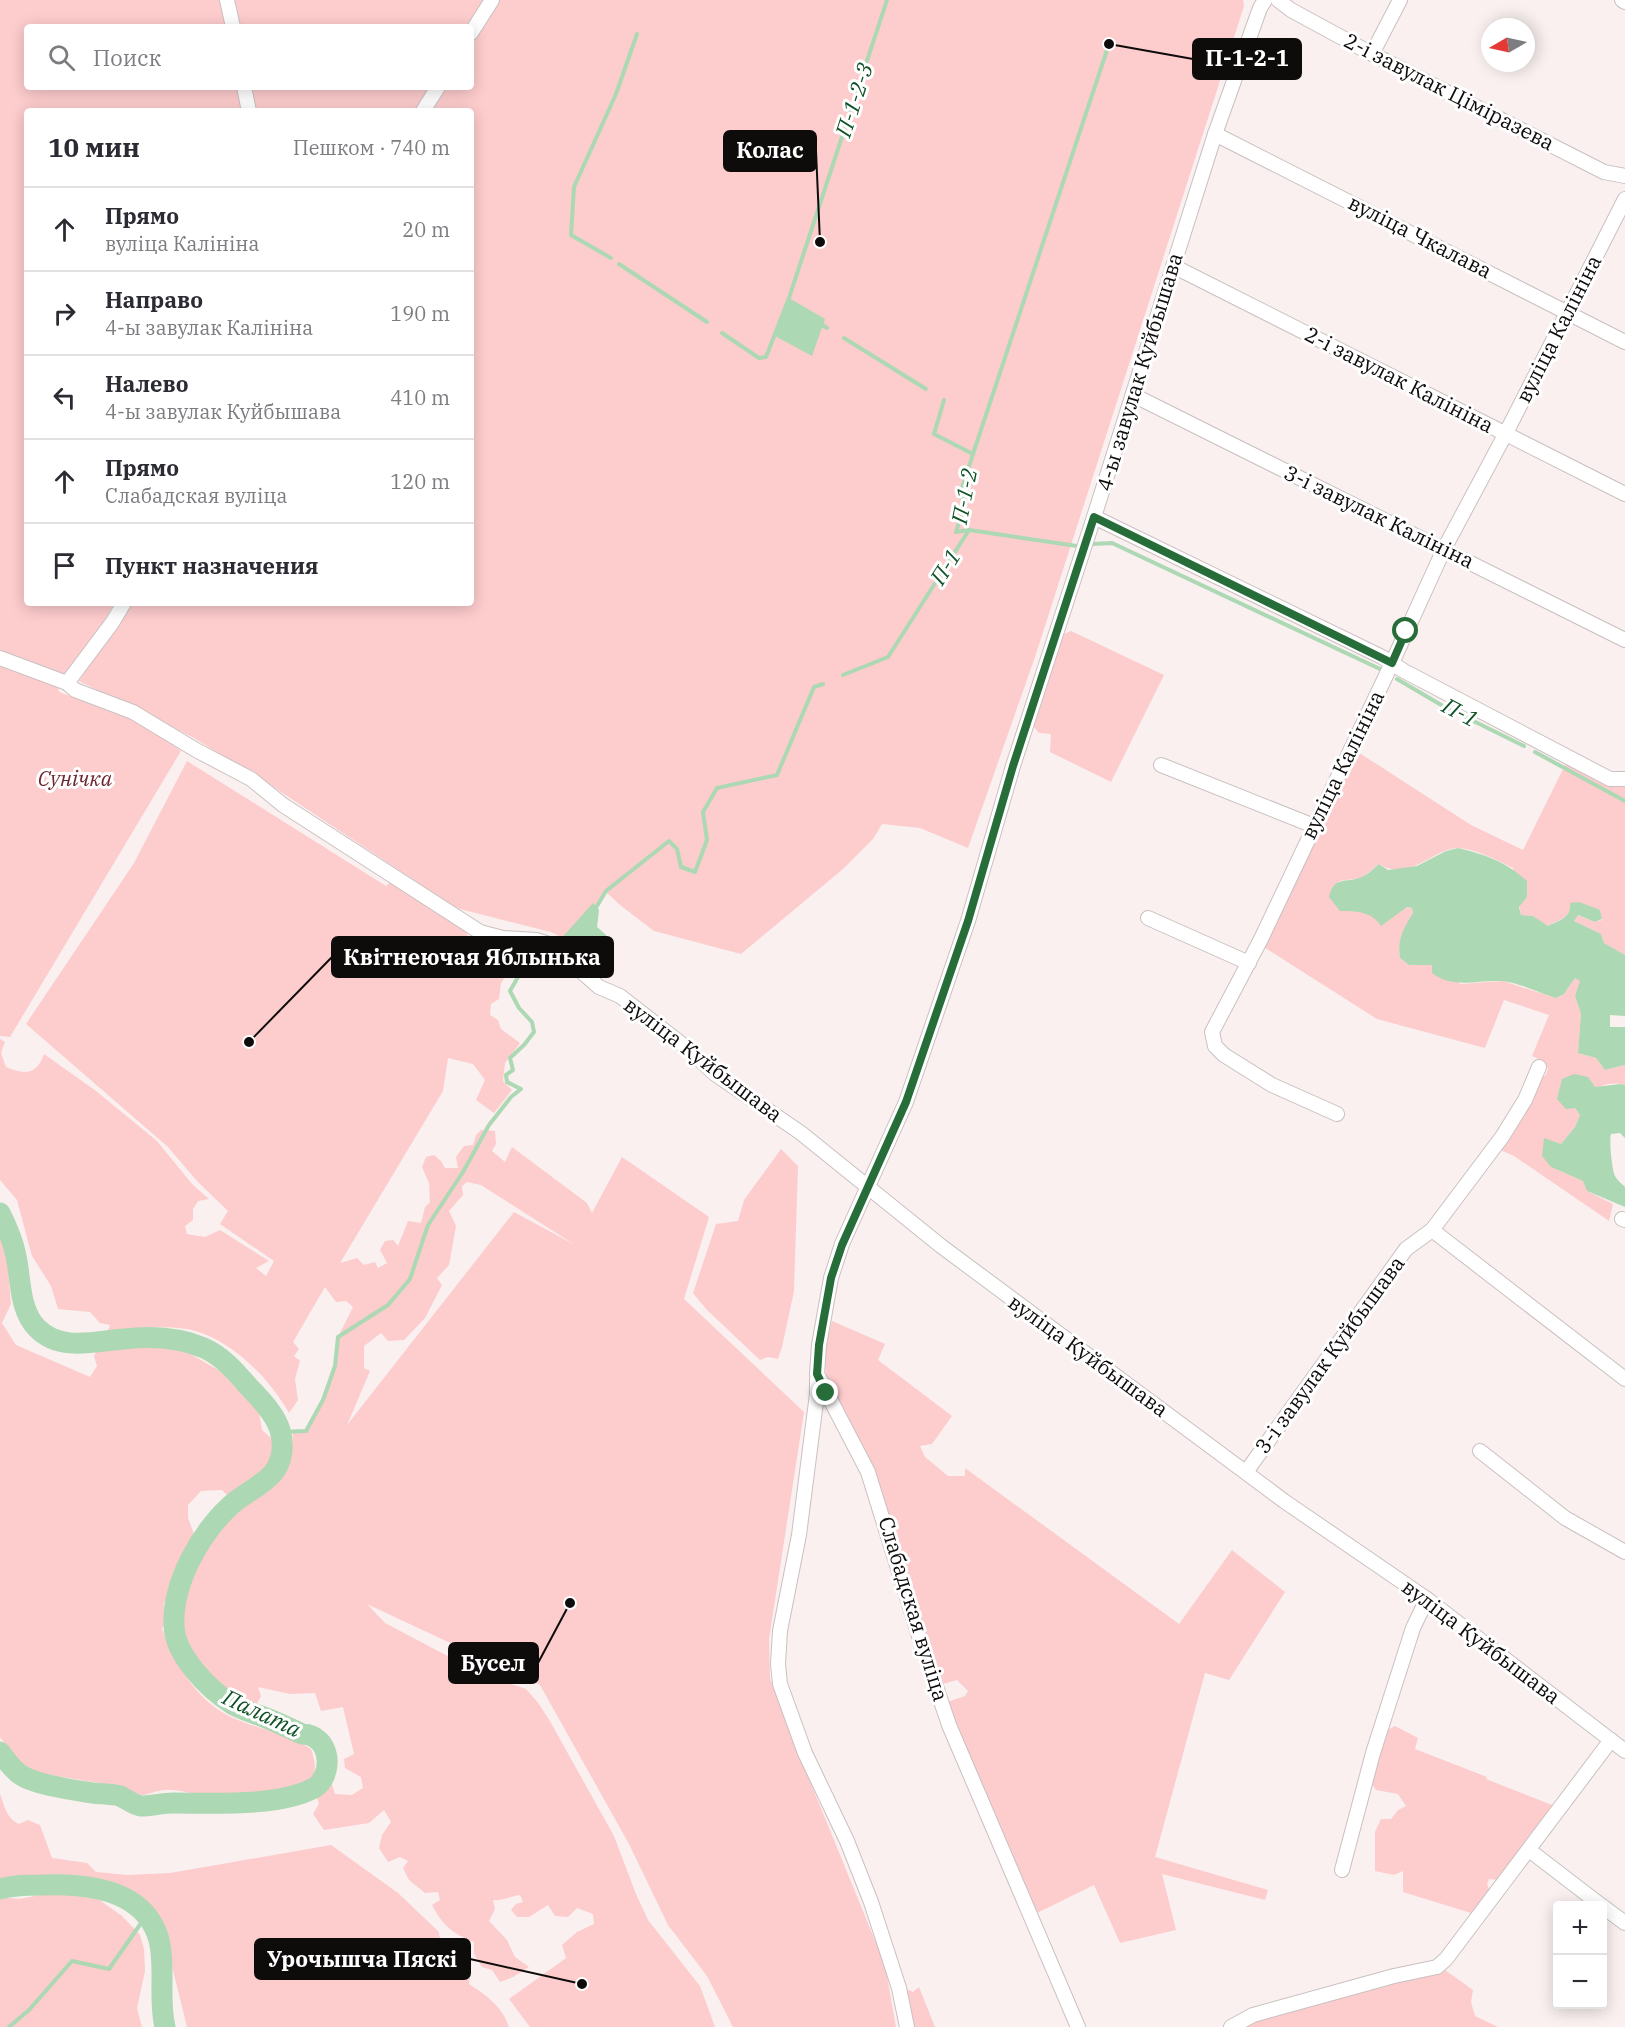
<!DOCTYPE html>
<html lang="ru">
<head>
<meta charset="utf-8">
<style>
  body { margin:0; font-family:"IBM Plex Serif",serif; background:#f2f2f3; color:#2b2b33 }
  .controls { position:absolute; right:18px; bottom:18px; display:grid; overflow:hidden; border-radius:6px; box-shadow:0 3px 15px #0003 }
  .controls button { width:54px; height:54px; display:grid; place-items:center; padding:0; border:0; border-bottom:2px solid #e1e1e2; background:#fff; color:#2b2b33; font:30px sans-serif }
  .compass { position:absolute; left:1481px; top:18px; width:54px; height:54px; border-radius:50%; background:#fff; box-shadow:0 3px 15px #0003; rotate:261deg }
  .stop { position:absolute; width:18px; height:18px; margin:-14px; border:4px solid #266d3a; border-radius:50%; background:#fff }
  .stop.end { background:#266d3a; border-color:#fff; box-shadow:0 2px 6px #0008 }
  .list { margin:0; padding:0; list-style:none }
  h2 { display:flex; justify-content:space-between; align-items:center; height:78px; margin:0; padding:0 24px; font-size:26px }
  h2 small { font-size:20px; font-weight:400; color:#7c7c81 }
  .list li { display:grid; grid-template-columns:39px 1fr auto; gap:18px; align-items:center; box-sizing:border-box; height:84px; padding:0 24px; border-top:2px solid #e1e1e2 }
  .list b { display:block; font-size:22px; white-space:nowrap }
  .list p { margin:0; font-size:20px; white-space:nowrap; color:#7c7c81 }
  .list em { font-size:20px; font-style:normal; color:#7c7c81 }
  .icon { flex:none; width:33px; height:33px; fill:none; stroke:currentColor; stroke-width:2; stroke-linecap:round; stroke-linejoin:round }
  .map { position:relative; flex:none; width:1625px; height:2027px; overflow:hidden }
  .search { position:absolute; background:#fff; box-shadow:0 3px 15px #0003; left:24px; top:24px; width:450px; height:66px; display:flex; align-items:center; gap:15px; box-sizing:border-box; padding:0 21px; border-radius:6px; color:#7c7c81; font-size:22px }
  .panel { position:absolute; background:#fff; box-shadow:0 3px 15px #0003; left:24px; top:108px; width:450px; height:498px; border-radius:6px }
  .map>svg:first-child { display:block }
</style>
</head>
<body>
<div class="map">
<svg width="1625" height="2027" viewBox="0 0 1625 2027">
  <rect width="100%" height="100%" fill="#faf0f0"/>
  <g fill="#fdcccd" fill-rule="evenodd">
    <path d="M 0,0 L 485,0 L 468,27 L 27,27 L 27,87 L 431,87 L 417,111 L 27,111 L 27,603 L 114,603 L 100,628 L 58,686 L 59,692 L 146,725 L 181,751 L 10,1037 L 0,1036 Z"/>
    <path d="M 498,0 L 1243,0 L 1244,6 L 1036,654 L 968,848 L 920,828 L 882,824 L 873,839 L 843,869 L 741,954 L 654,931 L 620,905 L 606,892 L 575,944 L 551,932 L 456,908 L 275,788 L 194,738 L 79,681 L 129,603 L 471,603 L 471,111 L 432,111 L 447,87 L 471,87 L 471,46 Z"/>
    <path d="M 1071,631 L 1164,675 L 1111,782 L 1050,752 L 1051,734 L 1039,733 L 1033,726 L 1064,634 Z"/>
    <path d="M 1358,752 L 1471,825 L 1523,850 L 1567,761 L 1625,782 L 1625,955 L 1604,943 L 1601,934 L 1574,921 L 1577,915 L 1595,922 L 1602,920 L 1600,910 L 1570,903 C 1571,918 1559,920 1547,926 L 1533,916 L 1521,915 L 1513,868 C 1497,860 1478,850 1459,848 C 1434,847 1409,884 1379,864 L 1361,878 L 1339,881 L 1340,911 L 1361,911 L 1376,918 L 1407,907 L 1412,908 L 1413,913 C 1404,929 1397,940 1400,958 L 1409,965 L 1432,965 L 1461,984 L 1503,981 L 1556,998 L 1564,994 L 1575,978 L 1581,981 L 1575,996 L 1581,1014 L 1578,1053 L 1596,1058 L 1605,1070 L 1625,1065 L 1625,1085 C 1601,1079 1590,1093 1575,1108 L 1580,1115 L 1575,1127 L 1561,1144 L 1551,1167 L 1583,1181 L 1587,1191 L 1613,1204 L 1609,1221 L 1514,1156 L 1498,1149 L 1539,1077 L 1545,1076 L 1548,1069 L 1545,1062 L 1532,1056 L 1549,1015 L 1504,1000 L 1485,1048 L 1377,1019 L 1262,946 Z"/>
    <path d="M 187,761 L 386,886 L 392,881 L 468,929 L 466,933 L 470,938 C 480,938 488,944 498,946 C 511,948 524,943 537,948 L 528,955 L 522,970 L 509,972 L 501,983 L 499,999 L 491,1004 L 490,1015 L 498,1020 L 501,1029 L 520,1043 L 505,1063 L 503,1081 L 512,1090 L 494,1113 L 476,1100 L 485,1080 L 473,1064 L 448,1058 L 443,1091 L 340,1263 L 357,1258 L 364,1265 L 375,1262 L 378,1268 L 387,1263 L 380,1250 L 385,1241 L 393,1240 L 398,1246 L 408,1221 L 421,1223 L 425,1207 L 430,1202 L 429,1183 L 422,1167 L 426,1157 L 434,1155 L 441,1161 L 445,1168 L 458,1168 L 456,1157 L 464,1146 L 473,1145 L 476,1135 L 481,1130 L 495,1131 L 496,1144 L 492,1151 L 505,1162 L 512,1147 L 587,1203 L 592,1213 L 622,1157 L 709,1217 L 684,1299 L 804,1412 L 769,1639 L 770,1678 L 789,1730 L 885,1965 L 896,2027 L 733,2027 L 707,1976 L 668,1925 L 629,1844 L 540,1685 L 367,1604 L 385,1623 L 478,1672 L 526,1689 L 539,1704 L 551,1723 L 614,1836 L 636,1894 L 648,1920 L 700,1986 L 715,2027 L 530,2027 L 509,1999 L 566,1958 L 562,1945 L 577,1932 L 594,1924 L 593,1914 L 577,1908 L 568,1917 L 555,1916 L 548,1905 L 529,1917 L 517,1917 L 511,1910 L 516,1904 L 523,1902 L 520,1895 C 510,1896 504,1901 493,1900 L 495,1909 L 489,1921 L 507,1940 L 515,1957 L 529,1967 L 513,1977 L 500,1982 L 492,1970 L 482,1967 L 474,1954 L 474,1942 C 452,1933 443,1926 432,1905 L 440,1900 L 438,1892 L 425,1893 L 409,1880 L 403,1868 L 408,1861 L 400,1857 L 388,1862 L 379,1848 L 382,1835 L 391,1822 L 384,1810 L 369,1823 L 324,1830 L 313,1814 L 319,1804 L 313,1786 L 317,1780 L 326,1778 L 331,1782 L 335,1794 L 352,1795 L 363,1788 L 361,1777 L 345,1768 L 344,1759 L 354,1754 L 343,1707 L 321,1711 L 315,1693 L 290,1694 L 258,1687 L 261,1696 L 257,1704 C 191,1679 165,1628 197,1562 C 205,1547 213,1532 225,1520 C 233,1511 242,1502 252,1495 C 260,1489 272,1486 279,1478 C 292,1466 292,1448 293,1431 L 306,1431 L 323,1400 L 335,1366 L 338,1337 L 353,1307 L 346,1301 L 336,1302 L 325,1287 L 293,1342 L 299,1349 L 294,1356 L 300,1361 L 295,1379 L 298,1400 L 289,1413 C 269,1377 229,1337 187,1329 C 160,1325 133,1329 107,1333 L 110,1325 L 100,1323 L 90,1312 L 58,1309 L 51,1286 L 32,1256 L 17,1200 L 0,1180 L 0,1039 L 5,1042 L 1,1053 L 6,1067 C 24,1075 37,1075 44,1054 L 96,1091 L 157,1141 L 192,1184 L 209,1199 L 198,1201 L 193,1209 L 193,1220 L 185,1226 L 187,1234 L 205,1237 L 220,1230 L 269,1261 L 256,1268 L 266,1276 L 274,1261 L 220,1224 L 228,1211 L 197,1181 L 168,1147 L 26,1024 L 134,863 ZM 467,1182 L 481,1185 L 575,1245 L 514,1212 L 347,1425 L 370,1371 L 364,1368 L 364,1346 L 381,1333 L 388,1341 L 404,1340 L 425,1318 L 442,1285 L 437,1278 L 449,1265 L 456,1226 L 449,1211 L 463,1195 L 462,1186 Z"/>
    <path d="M 781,1149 L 798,1166 L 794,1291 L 782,1347 L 778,1359 L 768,1357 L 760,1360 L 707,1310 L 693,1293 L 716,1224 L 738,1221 L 744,1200 Z"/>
    <path d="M 0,1236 L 7,1258 L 11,1304 L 2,1323 L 16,1345 L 90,1377 L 97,1366 L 94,1356 L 99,1347 L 153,1345 L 187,1352 L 220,1371 L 259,1412 L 262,1430 L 272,1439 L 274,1452 L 263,1472 L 230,1498 L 222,1490 L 201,1491 L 188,1505 L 188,1518 L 194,1534 L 164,1604 L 166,1620 L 162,1629 C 175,1662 196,1700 229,1716 C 256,1729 286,1733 311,1749 C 314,1758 317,1767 313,1776 C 303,1795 228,1796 207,1796 C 195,1795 183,1790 171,1790 C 161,1789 149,1794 140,1796 L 123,1787 L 39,1773 L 25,1767 L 11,1753 L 0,1737 Z"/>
    <path d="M 832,1321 L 885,1344 L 878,1360 L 952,1416 L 932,1444 L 920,1446 L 925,1457 L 948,1476 L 965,1476 L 965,1468 L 1179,1624 L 1232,1550 L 1285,1592 L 1229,1680 L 1205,1673 L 1155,1857 L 1268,1890 L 1265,1900 L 1162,1874 L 1176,1930 L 1120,1943 L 1094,1885 L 1035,1914 L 947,1702 L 965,1696 L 968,1691 L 957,1680 L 943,1684 L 882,1503 L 826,1379 L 825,1346 Z"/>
    <path d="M 1395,1726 L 1418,1738 L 1415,1749 L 1487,1777 L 1486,1779 L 1552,1805 L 1551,1811 L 1499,1880 L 1489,1879 L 1487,1884 L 1489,1889 L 1480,1906 L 1471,1913 L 1403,1892 L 1403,1871 L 1394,1875 L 1375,1871 L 1375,1832 L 1381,1819 L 1391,1819 L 1398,1810 L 1406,1806 L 1398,1794 L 1376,1790 L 1372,1784 L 1386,1731 Z"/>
    <path d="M 0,1794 C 5,1806 5,1817 19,1824 L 28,1820 L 40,1825 L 52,1858 L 87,1863 L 96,1872 L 128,1875 L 170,1873 L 331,1845 L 398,1893 L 439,1932 L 441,1946 L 457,1950 L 471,1966 L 469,1984 C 487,1996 502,2006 509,2027 L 187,2027 L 162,1926 L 149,1908 L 131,1892 L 93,1882 L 55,1878 L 0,1881 Z"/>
    <path d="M 50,1893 L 91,1894 L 122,1916 L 140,1935 L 144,1949 L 145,1971 L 137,2008 L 142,2027 L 0,2027 L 0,1897 L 19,1899 Z"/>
    <path d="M 1445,1970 L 1473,1990 L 1471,2002 L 1475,2016 L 1498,2027 L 1237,2027 L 1254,2018 L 1366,1991 C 1382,1978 1423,1974 1445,1970 Z"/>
    <path d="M 919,1987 L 935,2027 L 913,2027 L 904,1988 L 913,1992 Z"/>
  </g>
  <g fill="#acd8b3">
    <path d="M 789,298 L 825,319 L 812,356 L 775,336 Z"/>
    <path d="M 1458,848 C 1486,855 1505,861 1527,881 L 1527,897 L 1519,907 L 1521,915 L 1533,916 L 1548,926 C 1560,920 1571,918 1570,903 L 1579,902 L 1600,910 L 1602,919 L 1595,922 L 1578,915 L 1574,921 L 1601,934 L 1604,943 L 1625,955 L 1625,1016 L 1610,1015 L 1610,1027 L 1625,1027 L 1625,1065 L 1605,1070 L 1596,1058 L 1578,1053 L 1581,1014 L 1575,996 L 1580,981 L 1575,978 L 1564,994 L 1556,998 C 1540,993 1517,982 1501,981 C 1477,980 1453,989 1432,973 L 1432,965 L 1409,965 L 1400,958 C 1397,940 1403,929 1413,913 L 1412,908 L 1407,907 L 1381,926 C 1371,911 1356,911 1340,911 L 1329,897 C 1334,877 1342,883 1359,878 C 1366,876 1373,869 1379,864 L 1388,870 L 1417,866 L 1446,851 Z"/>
    <path d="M 593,903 L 599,910 L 597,927 L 606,935 L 605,949 L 588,958 L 559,941 Z"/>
    <path d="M 1574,1074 L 1588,1077 L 1595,1087 L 1620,1084 L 1625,1085 L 1625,1138 L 1620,1133 L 1611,1134 C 1609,1139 1612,1171 1615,1176 C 1617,1180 1622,1184 1625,1187 L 1625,1207 L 1587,1191 L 1583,1181 L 1551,1167 L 1542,1156 L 1544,1138 L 1561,1144 L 1575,1127 L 1580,1115 L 1575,1108 L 1566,1109 L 1557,1099 L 1562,1079 Z"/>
  </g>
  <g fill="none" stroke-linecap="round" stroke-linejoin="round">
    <g stroke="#acd8b3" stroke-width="4">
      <path d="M 611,258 L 571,235 L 574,187 L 616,94 L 637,34"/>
      <path d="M 619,264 L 707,322"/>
      <path d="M 818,322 L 827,328"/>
      <path d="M 722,333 L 759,358 L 766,357 L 789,298 L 887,0"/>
      <path d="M 844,338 L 926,389"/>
      <path d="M 944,400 L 934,434 L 973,454 L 959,497 L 966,500 L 956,532 L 969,530"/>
      <path d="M 973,454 L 1109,44"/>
      <path d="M 1093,544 L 1112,543 L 1380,669"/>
      <path d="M 843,675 L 888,657 L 969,530 L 1077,546"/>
      <path d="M 1397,679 L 1443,706 L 1524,746"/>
      <path d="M 1535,752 L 1625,801"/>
      <path d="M 594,911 L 606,891 L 669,841 L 677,849 L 681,867 L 695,872 L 707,840 L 703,812 L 717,788 L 777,775 L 814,687 L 823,684"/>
      <path d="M 281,1432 L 306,1431 L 323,1400 L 335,1366 L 338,1337 L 388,1305 L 410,1279 L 428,1225 L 463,1172 L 489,1125 L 511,1097 L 521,1089 L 507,1082 L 506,1075 L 513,1070 L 510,1058 L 524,1045 L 534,1032 L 532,1022 L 519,1008 L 510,991 L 518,977 L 543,967 L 552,960"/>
      <path d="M 9,2027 L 29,2010 L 72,1961 L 109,1969 L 146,1916"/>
    </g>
    <g stroke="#acd8b3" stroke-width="21">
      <path d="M 0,1213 C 7,1227 13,1241 16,1256 C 21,1279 19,1310 37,1328 C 60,1352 95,1341 124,1339 C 150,1336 179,1337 204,1348 C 222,1356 235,1371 248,1386 C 260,1399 274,1412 280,1430 C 284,1444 283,1461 273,1473 C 262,1486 243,1494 230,1506 C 200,1534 172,1583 174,1626 C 175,1655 208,1689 232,1704 C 240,1709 251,1712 261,1716 C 275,1721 289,1728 302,1734 C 332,1735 334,1776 314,1788 C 279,1807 212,1803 173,1803 C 162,1803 151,1806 141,1806 C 133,1805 127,1799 120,1796 C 112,1794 101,1794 93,1793 C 73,1790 33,1785 18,1773 C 11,1767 5,1759 0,1752"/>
      <path d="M 0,1889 C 13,1885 27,1885 41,1885 C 85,1883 145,1888 159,1940 C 166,1968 158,1999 165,2027"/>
    </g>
    <defs>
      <g id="minor">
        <path d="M 227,0 L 233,27"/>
        <path d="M 1278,0 L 1291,10 L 1372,54 L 1604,172 L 1625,176"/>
        <path d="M 1622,0 L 1625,2"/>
        <path d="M 471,33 L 492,0"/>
        <path d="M 1372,54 L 1400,0"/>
        <path d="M 244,87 L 249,111"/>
        <path d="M 423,111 L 438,87"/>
        <path d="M 1215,134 L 1625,342"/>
        <path d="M 1173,266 L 1625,494"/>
        <path d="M 1133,395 L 1625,640"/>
        <path d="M 1094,517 L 1382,657 L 1404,671 L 1610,779 L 1625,779"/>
        <path d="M 0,658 L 67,683 L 75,690 L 133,712 L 196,750 L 251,779 L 283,805 L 480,932 L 503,938 L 536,940 L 549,944 L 559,952 L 599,987 L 620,996 L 688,1049 L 715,1074 L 801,1133 L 941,1246 L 1284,1501 L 1427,1599 L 1625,1751"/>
        <path d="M 67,683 L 112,623 L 124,603"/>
        <path d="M 1161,765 L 1314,826"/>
        <path d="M 1148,918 L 1249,963"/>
        <path d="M 1337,1114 L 1272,1085 L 1224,1055 L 1215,1046 L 1212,1032 L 1261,939 L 1392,663 L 1444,549 L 1506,433 L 1625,199"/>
        <path d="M 1622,1219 L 1625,1220"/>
        <path d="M 1432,1230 L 1625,1379"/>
        <path d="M 817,1379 L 817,1394 L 799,1535 L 780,1631 L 778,1664 L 780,1684 L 805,1753 L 847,1841 L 871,1902 L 899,1988 L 907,2027"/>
        <path d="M 1480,1451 L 1565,1518 L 1625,1552"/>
        <path d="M 1246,1472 L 1406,1249 L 1432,1230 L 1502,1137 L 1525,1100 L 1539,1067"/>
        <path d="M 1529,1850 L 1602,1906"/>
        <path d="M 1342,1870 L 1373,1753 L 1413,1628 L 1427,1599"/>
        <path d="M 1602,1906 L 1625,1923"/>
        <path d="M 1078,2027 L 949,1725 L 918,1633 L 868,1472 L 817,1374 L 819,1345 L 831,1278 L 842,1244 L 906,1102 L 968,921 L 1013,766 L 1094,517 L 1215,134 L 1260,8 L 1265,0"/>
        <path d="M 1231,2027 L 1253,2015 L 1394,1976 L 1437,1967 L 1446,1959 L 1611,1740"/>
      </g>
    </defs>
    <use href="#minor" stroke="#cac0c0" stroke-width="16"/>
    <use href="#minor" stroke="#fff" stroke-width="14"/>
  </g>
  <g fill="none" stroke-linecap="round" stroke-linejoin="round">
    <path stroke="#266d3a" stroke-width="8" d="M 826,1393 L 817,1374 L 819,1345 L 831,1278 L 842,1245 L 906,1102 L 968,921 L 1013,766 L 1094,517 L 1392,663 L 1406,631"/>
  </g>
  <g text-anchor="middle" stroke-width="6" stroke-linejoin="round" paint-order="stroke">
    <g font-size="21" fill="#0e0b0b" stroke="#fff">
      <text transform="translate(1449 92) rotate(27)" y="7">2-і завулак Ціміразева</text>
      <text transform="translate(1420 237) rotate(27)" y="7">вуліца Чкалава</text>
      <text transform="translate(1559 329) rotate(-63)" y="7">вуліца Калініна</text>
      <text transform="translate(1140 372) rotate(-73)" y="7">4-ы завулак Куйбышава</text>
      <text transform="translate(1399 380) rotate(27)" y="7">2-і завулак Калініна</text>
      <text transform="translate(1379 517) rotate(26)" y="7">3-і завулак Калініна</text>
      <text transform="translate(1343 765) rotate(-64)" y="7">вуліца Калініна</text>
      <text transform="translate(703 1060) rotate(37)" y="7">вуліца Куйбышава</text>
      <text transform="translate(1330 1355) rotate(-54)" y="7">3-і завулак Куйбышава</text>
      <text transform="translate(1088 1356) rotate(36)" y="7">вуліца Куйбышава</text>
      <text transform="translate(913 1609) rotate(73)" y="7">Слабадская вуліца</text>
      <text transform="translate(1481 1642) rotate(37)" y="7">вуліца Куйбышава</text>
    </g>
    <g font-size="21" font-style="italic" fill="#6d272f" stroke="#fff">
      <text x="75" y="786">Сунічка</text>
    </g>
    <g font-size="22" font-style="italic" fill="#0d5124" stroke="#fff">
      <text transform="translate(854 100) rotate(-72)" y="8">П-1-2-3</text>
      <text transform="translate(964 496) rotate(-79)" y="8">П-1-2</text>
      <text transform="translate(945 567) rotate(-58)" y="8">П-1</text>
      <text transform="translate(1460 712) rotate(28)" y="8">П-1</text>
      <text transform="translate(262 1713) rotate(25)" y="8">Палата</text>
    </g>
  </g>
  <path fill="none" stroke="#0e0b0b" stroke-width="2" d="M1109 44L1193 59M820 242L816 151M249 1042L332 957M570 1603L538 1663M582 1984L470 1959"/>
  <g fill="#0e0b0b" stroke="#fff" stroke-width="2">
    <circle cx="1109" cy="44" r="6"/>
    <circle cx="820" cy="242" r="6"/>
    <circle cx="249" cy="1042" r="6"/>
    <circle cx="570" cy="1603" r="6"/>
    <circle cx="582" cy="1984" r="6"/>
  </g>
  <g fill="#0e0b0b" stroke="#0e0b0b" stroke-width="2">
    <rect x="1193" y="39" width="108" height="40" rx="6"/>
    <rect x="724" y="131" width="92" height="40" rx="6"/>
    <rect x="332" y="937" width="281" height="40" rx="6"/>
    <rect x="449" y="1643" width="89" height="40" rx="6"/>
    <rect x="255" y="1939" width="215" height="40" rx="6"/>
  </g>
  <g font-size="22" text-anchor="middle" font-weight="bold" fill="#fff">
    <text x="1247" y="66">П-1-2-1</text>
    <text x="770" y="158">Колас</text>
    <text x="472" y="965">Квітнеючая Яблынька</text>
    <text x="493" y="1671">Бусел</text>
    <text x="362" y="1967">Урочышча Пяскі</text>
  </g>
</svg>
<div class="controls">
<button>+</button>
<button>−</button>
</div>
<svg class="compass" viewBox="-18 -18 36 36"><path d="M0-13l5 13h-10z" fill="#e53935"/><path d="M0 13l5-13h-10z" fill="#7c7c81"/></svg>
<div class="stop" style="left:1406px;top:631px"></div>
<div class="stop end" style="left:826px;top:1393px"></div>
<div class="search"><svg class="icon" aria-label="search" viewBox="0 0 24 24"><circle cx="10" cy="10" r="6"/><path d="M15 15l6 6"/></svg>Поиск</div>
<section class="panel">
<h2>10 мин<small>Пешком · 740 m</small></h2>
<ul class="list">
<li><svg class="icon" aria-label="ahead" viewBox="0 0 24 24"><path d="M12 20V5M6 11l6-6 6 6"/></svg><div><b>Прямо</b><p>вуліца Калініна</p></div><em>20 m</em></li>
<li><svg class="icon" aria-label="right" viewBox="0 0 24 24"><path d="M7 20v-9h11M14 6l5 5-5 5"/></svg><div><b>Направо</b><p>4-ы завулак Калініна</p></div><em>190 m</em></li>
<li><svg class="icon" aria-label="left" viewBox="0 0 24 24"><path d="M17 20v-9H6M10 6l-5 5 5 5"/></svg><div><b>Налево</b><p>4-ы завулак Куйбышава</p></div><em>410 m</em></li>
<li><svg class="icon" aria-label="ahead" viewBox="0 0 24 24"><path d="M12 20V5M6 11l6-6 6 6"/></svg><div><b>Прямо</b><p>Слабадская вуліца</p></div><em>120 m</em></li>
<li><svg class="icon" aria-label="arrive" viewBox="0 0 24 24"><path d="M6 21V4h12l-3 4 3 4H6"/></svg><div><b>Пункт назначения</b></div></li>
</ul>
</section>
</div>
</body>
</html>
